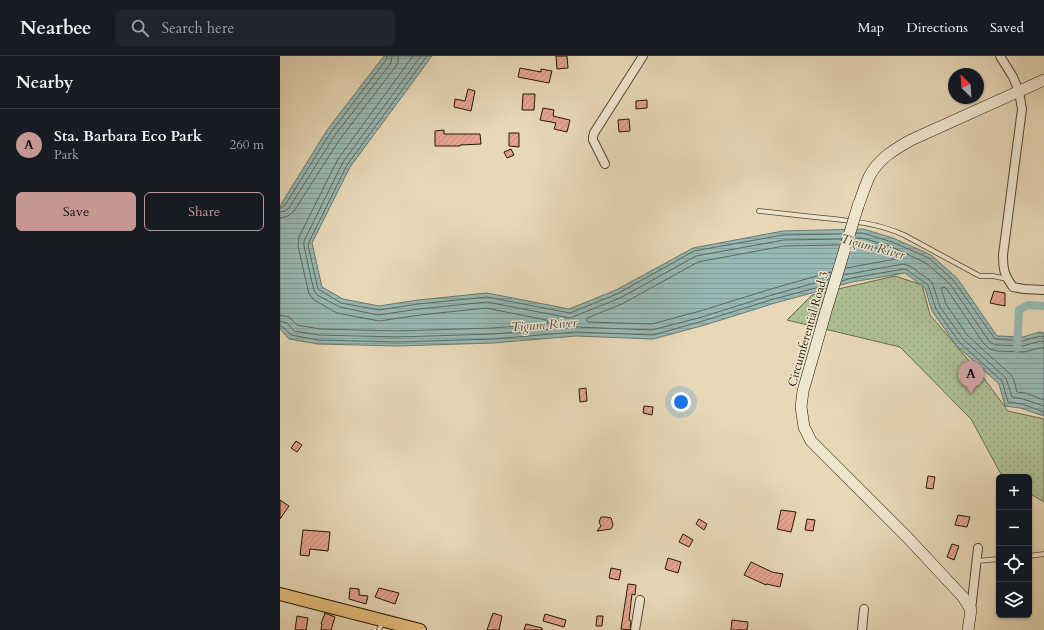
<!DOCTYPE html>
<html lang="en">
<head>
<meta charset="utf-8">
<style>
  body { margin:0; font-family:Cardo,serif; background:#20242c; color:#f1f3f6 }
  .controls { position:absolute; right:12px; bottom:12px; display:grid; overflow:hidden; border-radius:6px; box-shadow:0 1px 3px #0004 }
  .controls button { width:36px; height:36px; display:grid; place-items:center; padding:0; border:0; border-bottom:1px solid #363941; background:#171b24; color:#f1f3f6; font:20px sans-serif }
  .compass { position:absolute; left:668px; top:12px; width:36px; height:36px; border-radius:50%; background:#171b24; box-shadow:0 1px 3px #0004; rotate:335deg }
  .you { position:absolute; left:401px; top:346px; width:14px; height:14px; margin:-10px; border:3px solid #fff; border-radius:50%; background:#1a73e8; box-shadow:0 0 0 6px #1a73e833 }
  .badge { display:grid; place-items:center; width:26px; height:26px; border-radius:50%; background:#c59692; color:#111; font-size:13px; font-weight:700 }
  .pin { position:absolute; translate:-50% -33px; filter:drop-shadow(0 1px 2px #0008) }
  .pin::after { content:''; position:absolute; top:21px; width:14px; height:12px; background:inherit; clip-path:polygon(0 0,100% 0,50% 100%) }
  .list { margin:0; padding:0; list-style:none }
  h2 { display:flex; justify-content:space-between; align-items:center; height:52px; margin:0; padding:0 16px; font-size:17px }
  h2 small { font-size:13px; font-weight:400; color:#9ea1a6 }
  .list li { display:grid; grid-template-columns:26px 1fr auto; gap:12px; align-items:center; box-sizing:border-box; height:72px; padding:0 16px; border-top:1px solid #363941 }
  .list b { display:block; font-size:15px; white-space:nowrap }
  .list p { margin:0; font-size:13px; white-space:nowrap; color:#9ea1a6 }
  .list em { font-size:13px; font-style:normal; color:#9ea1a6 }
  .actions { display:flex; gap:8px; padding:12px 16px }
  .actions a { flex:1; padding:9px 0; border:1px solid #c59692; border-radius:6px; text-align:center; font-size:14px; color:#c59692 }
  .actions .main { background:#c59692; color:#111 }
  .icon { flex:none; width:22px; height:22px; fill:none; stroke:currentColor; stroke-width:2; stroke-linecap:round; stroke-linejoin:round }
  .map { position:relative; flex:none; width:764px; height:574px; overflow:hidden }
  header { display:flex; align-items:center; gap:24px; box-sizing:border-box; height:56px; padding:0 20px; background:#171b24; border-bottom:1px solid #363941 }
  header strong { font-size:19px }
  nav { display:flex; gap:22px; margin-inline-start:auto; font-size:14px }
  .search { width:280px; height:36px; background:#20242c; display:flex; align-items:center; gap:10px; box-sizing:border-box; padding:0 14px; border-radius:6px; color:#9ea1a6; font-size:15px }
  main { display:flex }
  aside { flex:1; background:#171b24 }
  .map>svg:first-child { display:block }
</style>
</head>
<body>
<header>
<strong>Nearbee</strong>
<div class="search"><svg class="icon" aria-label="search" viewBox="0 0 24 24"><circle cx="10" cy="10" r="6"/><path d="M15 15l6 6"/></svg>Search here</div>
<nav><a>Map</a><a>Directions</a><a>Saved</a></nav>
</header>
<main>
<aside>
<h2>Nearby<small></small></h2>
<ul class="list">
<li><span class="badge">A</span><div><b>Sta. Barbara Eco Park</b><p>Park</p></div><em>260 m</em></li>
</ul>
<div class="actions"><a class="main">Save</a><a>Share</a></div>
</aside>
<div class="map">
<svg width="764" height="574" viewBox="0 0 764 574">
  <defs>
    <pattern id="park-dots" width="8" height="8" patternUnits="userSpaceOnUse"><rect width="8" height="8" fill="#aec094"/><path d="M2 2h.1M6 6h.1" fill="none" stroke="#96a47e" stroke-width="1.8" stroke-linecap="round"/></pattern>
    <pattern id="water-rules" width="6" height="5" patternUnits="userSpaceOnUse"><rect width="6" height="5" fill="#98b9b5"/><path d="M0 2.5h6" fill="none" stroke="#839e9a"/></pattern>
    <pattern id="building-hatch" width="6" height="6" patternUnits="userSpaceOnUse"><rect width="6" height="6" fill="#e6a491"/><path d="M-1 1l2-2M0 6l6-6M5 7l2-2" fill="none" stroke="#c58c7b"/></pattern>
  </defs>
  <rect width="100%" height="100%" fill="#e7d8b7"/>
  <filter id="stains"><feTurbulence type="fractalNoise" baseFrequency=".005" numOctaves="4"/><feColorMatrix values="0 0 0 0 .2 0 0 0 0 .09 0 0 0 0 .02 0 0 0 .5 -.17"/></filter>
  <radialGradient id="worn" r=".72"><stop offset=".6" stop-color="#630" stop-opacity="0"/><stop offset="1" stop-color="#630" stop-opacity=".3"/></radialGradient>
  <path fill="url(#park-dots)" stroke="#6a6b4b" d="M 615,220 L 642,229 L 650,259 L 703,321 L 728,355 L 764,363 L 764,446 L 749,437 L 749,421 L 724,421 L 722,420 L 691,363 L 620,291 L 507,264 L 532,239 Z"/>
  <path fill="url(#water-rules)" stroke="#6a786d" d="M 104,0 L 152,0 L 70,111 L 32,187 L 42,231 L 63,243 L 99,250 L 138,244 L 207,237 L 289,253 L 336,234 L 413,192 L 503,175 L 583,173 L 613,182 L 651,199 L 677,222 L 717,280 L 743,281 L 760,276 L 764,277 L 764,360 L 740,352 L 725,350 L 719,328 L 676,289 L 652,255 L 645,232 L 625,217 L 572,226 L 495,247 L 425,269 L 373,283 L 296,280 L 213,287 L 118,290 L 38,288 L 9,283 L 0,273 L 0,150 L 47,74 Z"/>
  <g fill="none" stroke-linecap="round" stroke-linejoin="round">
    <g stroke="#5e685c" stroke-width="1">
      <path d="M 141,0 L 63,106 L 24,185 L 24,190 L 34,235 L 37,239 L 60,251 L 98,259 L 139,253 L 207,246 L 290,262 L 340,242 L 416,200 L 504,184 L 561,183"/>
      <path d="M 147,0 L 67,109 L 29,186 L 28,189 L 38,233 L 61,247 L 99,254 L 138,248 L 207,241 L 290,257 L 337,238 L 414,195 L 503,179 L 563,178"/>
      <path d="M 0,151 L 3,151 L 5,149 L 51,76 L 106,4 L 107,0"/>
      <path d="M 0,156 L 5,155 L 9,152 L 55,79 L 111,7 L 112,0"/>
      <path d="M 0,162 L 8,160 L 14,155 L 60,83 L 116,10 L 118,6 L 118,0"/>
      <path d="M 576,177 L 582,177 L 612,186 L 649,202 L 674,225 L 715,283 L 743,285 L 760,280 L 764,281"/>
      <path d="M 575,182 L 582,182 L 610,190 L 646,207 L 670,228 L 709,285 L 713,288 L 717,289 L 743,290 L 760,285 L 764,286"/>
      <path d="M 566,212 L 616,203 L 618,202 L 617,200 C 604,194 588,188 573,188"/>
      <path d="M 551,216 L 491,233 L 420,255 L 372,268 L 308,266 L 306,264 L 307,262 L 342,248 L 418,206 L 504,190 L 559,189"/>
      <path d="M 564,219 L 623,208 L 630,210 L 652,226 L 653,229 L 660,251 L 683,283 L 726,322 L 732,341 L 743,343 L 764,350"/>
      <path d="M 562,225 L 572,222 L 624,213 L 627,214 L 648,229 L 656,253 L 679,286 L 722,325 L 728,346 L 742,348 L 764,356"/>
      <path d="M 0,259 L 9,261 L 17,269 L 40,273 L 118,275 L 212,272 L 266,268 L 268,267 L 268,265 L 266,264 L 206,252 L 140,259 L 99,265 L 57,257 L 34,244 L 29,238 L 18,190 L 19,181 L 58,103 L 133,0"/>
      <path d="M 0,265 L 7,267 L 14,275 L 39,279 L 118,281 L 213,278 L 296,271 L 372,274 L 422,261 L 492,239 L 549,223"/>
      <path d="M 0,270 L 4,272 L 11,279 L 38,284 L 118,286 L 213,283 L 296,276 L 373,279 L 423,265 L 494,243 L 547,229"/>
      <path d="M 764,292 L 760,292 L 744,296 L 717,295 L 710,293 L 704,288 L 666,232 L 663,231 L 661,232 L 666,248 L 687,279 L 731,319 L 734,324 L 737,336 L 745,337 L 764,344"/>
    </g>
    <path stroke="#98b9b5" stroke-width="8" d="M 737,292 L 739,254 L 748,249 L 764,250"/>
  </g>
  <g fill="url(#building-hatch)" stroke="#251602">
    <path d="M 276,0 L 287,0 L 288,12 L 277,13 Z"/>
    <path d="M 240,12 L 261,16 L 261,13 L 272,15 L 269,27 L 238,21 Z"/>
    <path d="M 188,33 L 195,35 L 191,55 L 174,51 L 175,43 L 185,45 Z"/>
    <path d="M 243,38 L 255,38 L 254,54 L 242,54 Z"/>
    <path d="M 367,44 L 367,52 L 356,53 L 356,45 Z"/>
    <path d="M 263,52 L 274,54 L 273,60 L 290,64 L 287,76 L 274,73 L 276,67 L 260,64 Z"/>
    <path d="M 349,63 L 350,75 L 339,76 L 338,64 Z"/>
    <path d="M 164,74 L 164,78 L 200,78 L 201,88 L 180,89 L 180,90 L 155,90 L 155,75 Z"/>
    <path d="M 229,77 L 239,77 L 239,91 L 229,90 Z"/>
    <path d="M 231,93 L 234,99 L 227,102 L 224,96 Z"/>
    <path d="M 714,235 L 725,237 L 725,250 L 710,247 Z"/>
    <path d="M 306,332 L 307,345 L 300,346 L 299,333 Z"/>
    <path d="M 364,350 L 373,351 L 372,359 L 363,357 Z"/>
    <path d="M 16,385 L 22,389 L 17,396 L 11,392 Z"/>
    <path d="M 648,420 L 655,421 L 653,433 L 646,432 Z"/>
    <path d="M 0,444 L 9,450 L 0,463 Z"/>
    <path d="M 501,454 L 516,456 L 511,476 L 497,473 Z"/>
    <path d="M 678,459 L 690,461 L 687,471 L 675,469 Z"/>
    <path d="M 321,461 L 326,461 L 331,462 L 333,469 L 331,473 L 317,475 L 321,470 L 319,466 Z"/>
    <path d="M 419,463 L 427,468 L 424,474 L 416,468 Z"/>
    <path d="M 527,463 L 535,464 L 533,475 L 525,474 Z"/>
    <path d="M 23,474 L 50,476 L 48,495 L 30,493 L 29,500 L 20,499 Z"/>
    <path d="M 403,478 L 413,484 L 409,491 L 399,486 Z"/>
    <path d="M 672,488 L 679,490 L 674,504 L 667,501 Z"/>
    <path d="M 388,502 L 401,506 L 398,517 L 385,513 Z"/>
    <path d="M 471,506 L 492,516 L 503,518 L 500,531 L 486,528 L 486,529 L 464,519 Z"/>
    <path d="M 331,512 L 341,514 L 339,524 L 329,522 Z"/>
    <path d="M 348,528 L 356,529 L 355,539 L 352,538 L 349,564 L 351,565 L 350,574 L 341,573 Z"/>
    <path d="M 70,532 L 79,533 L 79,539 L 88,540 L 86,548 L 69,543 Z"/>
    <path d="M 99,532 L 119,537 L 115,548 L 95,541 Z"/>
    <path d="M 45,557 L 55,561 L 51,574 L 41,574 L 42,568 L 41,568 Z"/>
    <path d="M 213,557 L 222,560 L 219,574 L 207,574 Z"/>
    <path d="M 265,558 L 286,564 L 284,571 L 263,565 Z"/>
    <path d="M 17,560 L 28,562 L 26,574 L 15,574 Z"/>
    <path d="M 317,560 L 323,560 L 322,570 L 316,570 Z"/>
    <path d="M 452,564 L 468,566 L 467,574 L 451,574 Z"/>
    <path d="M 246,568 L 262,572 L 262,574 L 244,574 Z"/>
  </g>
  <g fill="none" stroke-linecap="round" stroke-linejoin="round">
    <defs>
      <g id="lane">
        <path d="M 479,155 C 497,157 515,159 534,161 C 565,164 595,166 624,179 L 696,218 L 700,220 L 713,220 L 727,223"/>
        <path d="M 749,500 L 764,498"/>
        <path d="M 697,505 L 719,503"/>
        <path d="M 99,574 L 102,567"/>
      </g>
      <g id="street">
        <path d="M 720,0 L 733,21 L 739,36 L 742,53 L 723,199 C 723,213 724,219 733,231 L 744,233 L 764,234"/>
        <path d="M 325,108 L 313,84 L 313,81 L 314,77 L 363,0"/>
        <path d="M 691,554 L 698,492"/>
        <path d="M 355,574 L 360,544"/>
        <path d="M 582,574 L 584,553"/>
      </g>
      <g id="secondary">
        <path d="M 578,150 C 582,140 585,130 589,121 C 598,103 615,93 631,84 L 764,24"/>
        <path d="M 546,255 L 523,335 L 521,351 L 524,371 L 531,385 L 627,481 L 683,541 L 691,554 L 688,574"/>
      </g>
      <path id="primary" d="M 0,538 L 140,574"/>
    </defs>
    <use href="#lane" stroke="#56462f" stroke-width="5.5"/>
    <use href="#street" stroke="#56462f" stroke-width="10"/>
    <use href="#secondary" stroke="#251602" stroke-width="12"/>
    <use href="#primary" stroke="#251602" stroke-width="14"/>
    <use href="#lane" stroke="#efe6d0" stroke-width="4"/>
    <use href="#street" stroke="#efe6d0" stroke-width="8"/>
    <use href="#secondary" stroke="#efe6d0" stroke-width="11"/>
    <use href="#primary" stroke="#e4bc7c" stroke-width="12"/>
    <defs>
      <path id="secondary-bridge" d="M 546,255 L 578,150"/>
    </defs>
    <use href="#secondary-bridge" stroke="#251602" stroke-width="12" stroke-linecap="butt"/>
    <use href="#secondary-bridge" stroke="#efe6d0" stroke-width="11"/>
  </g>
  <g text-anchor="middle" stroke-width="3" stroke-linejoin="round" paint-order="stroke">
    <g font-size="12" fill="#251602" stroke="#efe6d0">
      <text transform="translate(528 273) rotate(-74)" y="4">Circumferential Road 3</text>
    </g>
    <g font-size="13" font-style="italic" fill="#4d4f41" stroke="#efe6d0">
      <text transform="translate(593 190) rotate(15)" y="5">Tigum River</text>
      <text transform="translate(264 268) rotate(-4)" y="5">Tigum River</text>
    </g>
  </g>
  <rect width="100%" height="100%" filter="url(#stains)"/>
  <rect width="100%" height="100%" fill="url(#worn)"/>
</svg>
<div class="controls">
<button>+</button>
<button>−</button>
<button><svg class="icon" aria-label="locate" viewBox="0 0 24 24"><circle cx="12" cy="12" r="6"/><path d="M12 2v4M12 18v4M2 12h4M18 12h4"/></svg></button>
<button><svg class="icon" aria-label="layers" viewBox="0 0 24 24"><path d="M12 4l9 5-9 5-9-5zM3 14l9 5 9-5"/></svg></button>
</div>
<svg class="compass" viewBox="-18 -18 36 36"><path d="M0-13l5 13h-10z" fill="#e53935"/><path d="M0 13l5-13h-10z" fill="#9ea1a6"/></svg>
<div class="you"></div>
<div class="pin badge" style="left:691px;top:338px">A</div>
</div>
</main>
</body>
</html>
